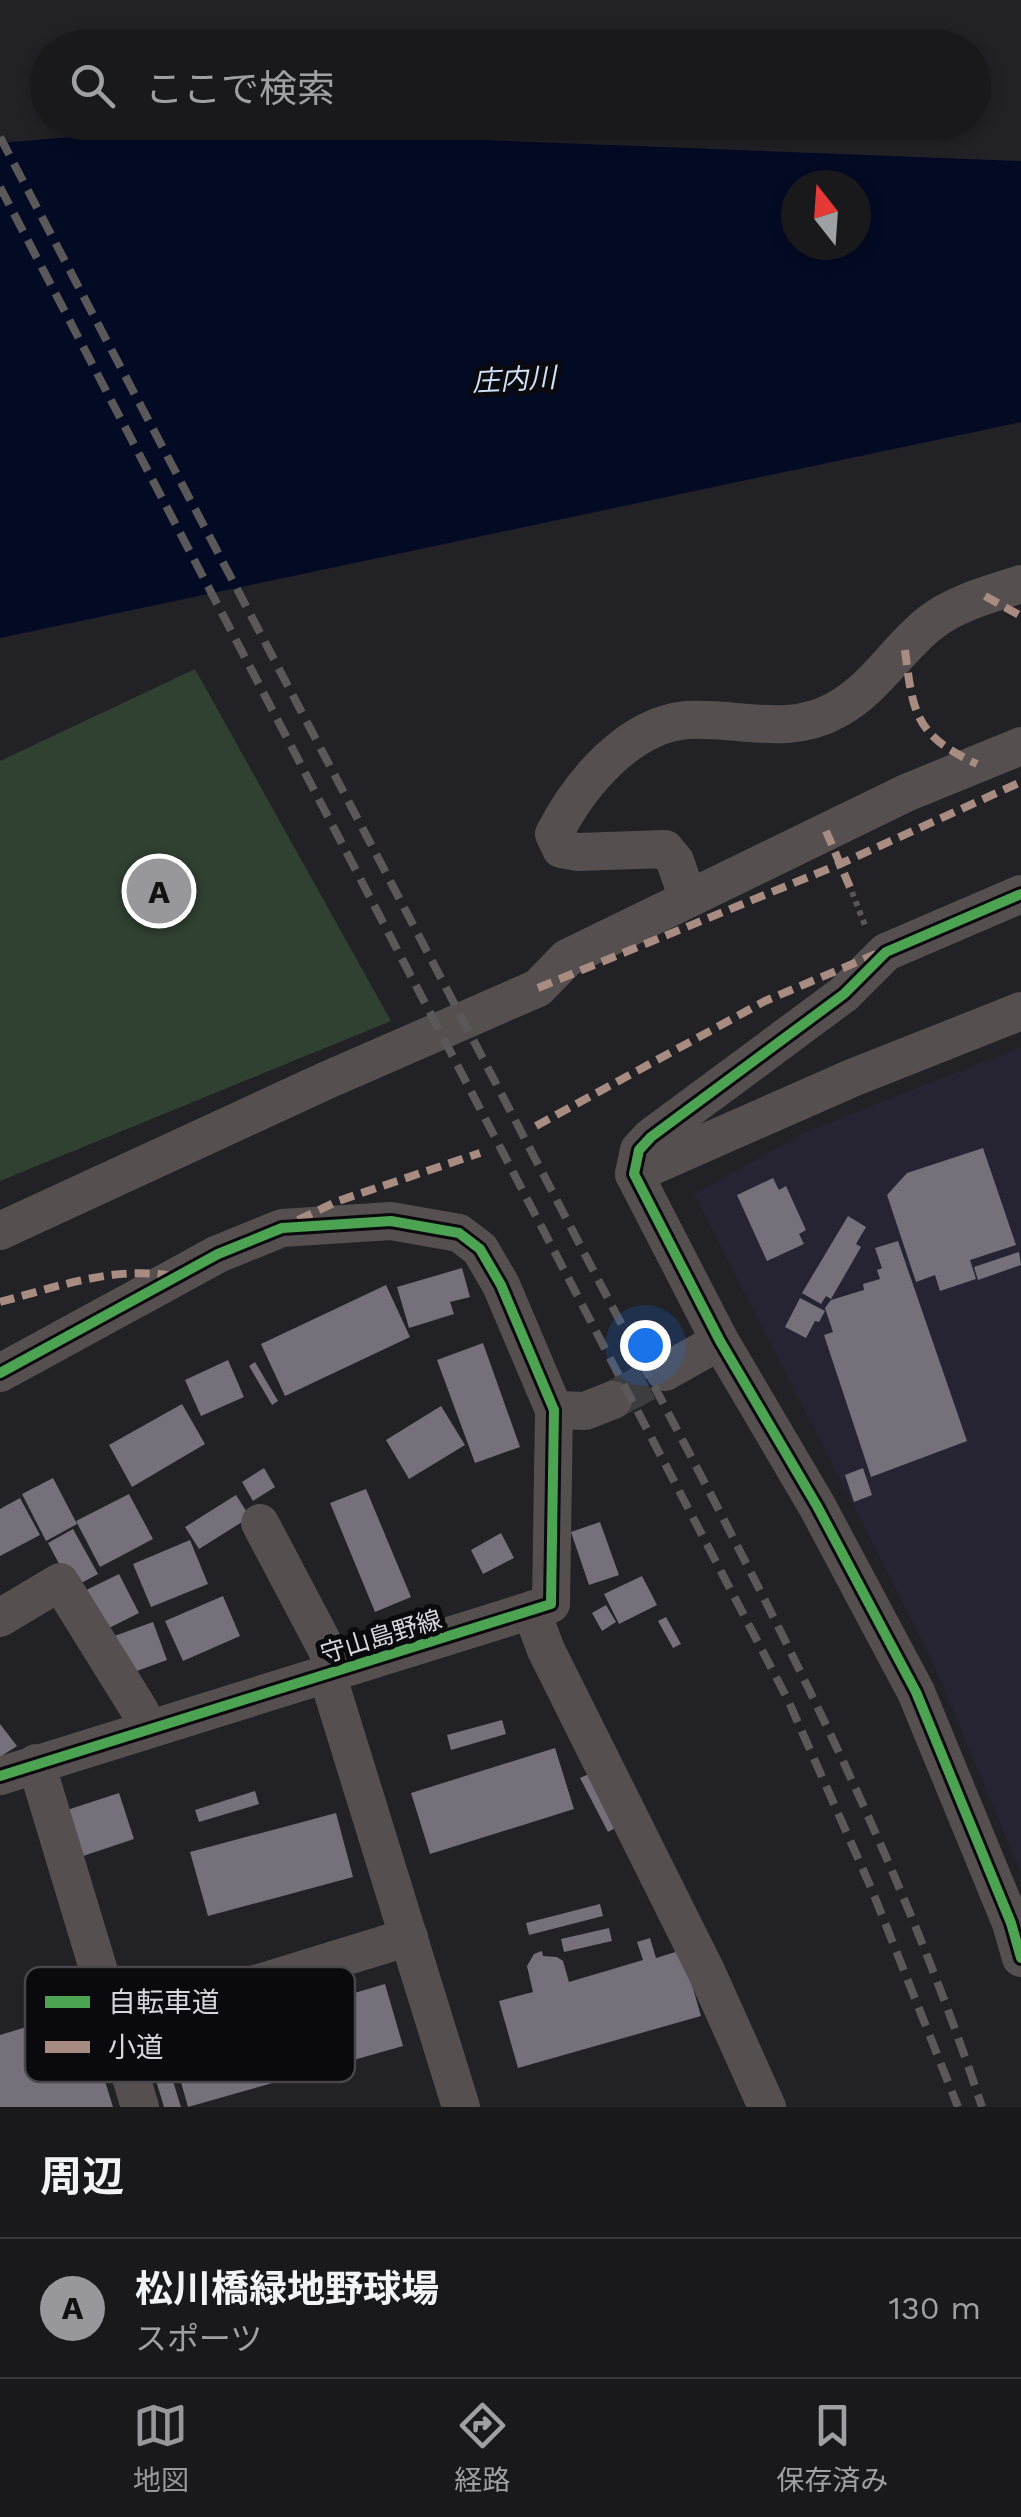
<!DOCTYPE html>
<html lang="ja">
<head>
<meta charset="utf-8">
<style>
  body { margin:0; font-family:"Work Sans","Noto Sans JP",sans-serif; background:#222225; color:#f1f3f6 }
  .compass { position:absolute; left:781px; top:170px; width:90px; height:90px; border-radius:50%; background:#19191c; box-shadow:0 5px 15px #0003; rotate:343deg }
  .you { position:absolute; left:645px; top:1345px; width:35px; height:35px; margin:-25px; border:8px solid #fff; border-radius:50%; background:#1a73e8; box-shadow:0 0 0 15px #1a73e833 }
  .badge { display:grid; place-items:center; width:65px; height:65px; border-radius:50%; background:#97979c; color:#111; font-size:32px; font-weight:700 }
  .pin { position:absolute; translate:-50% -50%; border:5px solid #fff; box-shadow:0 2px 10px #0006 }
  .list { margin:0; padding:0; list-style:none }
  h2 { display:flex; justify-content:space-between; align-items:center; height:130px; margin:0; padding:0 40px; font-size:42px }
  h2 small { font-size:32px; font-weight:400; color:#9fa0a3 }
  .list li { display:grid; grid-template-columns:65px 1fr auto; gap:30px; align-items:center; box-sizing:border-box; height:140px; padding:0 40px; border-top:2px solid #37383b }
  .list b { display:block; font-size:38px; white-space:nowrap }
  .list p { margin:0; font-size:32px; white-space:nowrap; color:#9fa0a3 }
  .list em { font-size:32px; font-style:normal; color:#9fa0a3 }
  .icon { flex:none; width:55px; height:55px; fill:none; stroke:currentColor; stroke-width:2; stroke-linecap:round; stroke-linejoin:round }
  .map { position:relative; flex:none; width:1021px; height:2107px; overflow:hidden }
  .search { position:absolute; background:#19191c; box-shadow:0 5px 15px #0003; left:30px; right:30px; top:30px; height:110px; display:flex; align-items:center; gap:25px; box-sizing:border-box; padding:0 35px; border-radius:55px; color:#9fa0a3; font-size:38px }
  .sheet { height:270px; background:#19191c }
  nav { display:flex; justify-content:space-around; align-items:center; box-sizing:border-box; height:140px; border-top:2px solid #37383b; background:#19191c; font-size:28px; color:#9fa0a3 }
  nav a { display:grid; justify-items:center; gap:5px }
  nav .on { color:#97979c }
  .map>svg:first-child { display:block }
</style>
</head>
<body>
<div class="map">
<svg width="1021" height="2107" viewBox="0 0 1021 2107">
  <rect width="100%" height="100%" fill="#212126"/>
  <path fill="#262432" d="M 1021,1047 L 1021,1873 L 930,1656 L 694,1194 L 808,1131 Z"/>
  <path fill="#304031" d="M 195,669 L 391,1021 L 0,1181 L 0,761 Z"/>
  <path fill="#030a24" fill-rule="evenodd" d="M 175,128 L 1021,161 L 1021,422 L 0,638 L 0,143 ZM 796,185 L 856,185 L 856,245 L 796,245 Z"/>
  <g fill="#75707a">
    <path d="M 983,1148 L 1016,1245 L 970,1260 L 976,1279 L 940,1291 L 935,1275 L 916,1282 L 887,1195 L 907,1173 Z"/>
    <path d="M 773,1178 L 779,1190 L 786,1186 L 806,1230 L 799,1234 L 804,1244 L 767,1261 L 737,1195 Z"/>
    <path d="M 848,1216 L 866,1227 L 856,1244 L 861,1247 L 831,1299 L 826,1296 L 821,1304 L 802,1293 Z"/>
    <path d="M 898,1241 L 967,1441 L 871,1477 L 824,1335 L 833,1332 L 825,1308 L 831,1300 L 864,1290 L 863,1284 L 880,1279 L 877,1270 L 882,1268 L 875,1248 Z"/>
    <path d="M 1019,1252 L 1021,1265 L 978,1280 L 974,1267 Z"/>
    <path d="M 462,1268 L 470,1297 L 450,1302 L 454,1314 L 409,1328 L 397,1287 Z"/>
    <path d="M 386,1285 L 410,1337 L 285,1396 L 261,1344 Z"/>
    <path d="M 800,1298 L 825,1311 L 819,1322 L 815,1321 L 806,1338 L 785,1327 Z"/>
    <path d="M 483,1343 L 520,1447 L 475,1463 L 437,1360 Z"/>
    <path d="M 228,1360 L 244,1397 L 201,1416 L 185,1380 Z"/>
    <path d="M 255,1362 L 278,1401 L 272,1405 L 249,1366 Z"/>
    <path d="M 182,1404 L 205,1444 L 132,1487 L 109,1445 Z"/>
    <path d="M 441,1406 L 465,1445 L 409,1479 L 386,1440 Z"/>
    <path d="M 264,1468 L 275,1487 L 253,1501 L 242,1482 Z"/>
    <path d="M 863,1468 L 872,1495 L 854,1502 L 845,1475 Z"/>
    <path d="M 53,1478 L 77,1524 L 46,1541 L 22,1494 Z"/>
    <path d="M 366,1489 L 411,1597 L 375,1612 L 330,1503 Z"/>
    <path d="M 129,1494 L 153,1539 L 100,1567 L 76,1521 Z"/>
    <path d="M 236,1495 L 250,1517 L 199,1549 L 185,1527 Z"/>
    <path d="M 20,1498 L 40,1535 L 0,1556 L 0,1509 Z"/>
    <path d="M 600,1522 L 619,1575 L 589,1585 L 571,1532 Z"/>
    <path d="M 73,1529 L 98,1574 L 72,1588 L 48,1543 Z"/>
    <path d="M 501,1533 L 514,1558 L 483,1574 L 471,1550 Z"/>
    <path d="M 190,1540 L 208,1584 L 151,1607 L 133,1564 Z"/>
    <path d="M 119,1574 L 139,1613 L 95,1635 L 76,1595 Z"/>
    <path d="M 642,1576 L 657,1605 L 619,1624 L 604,1594 Z"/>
    <path d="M 223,1596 L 240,1636 L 183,1661 L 165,1621 Z"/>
    <path d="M 606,1605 L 616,1622 L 602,1631 L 592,1613 Z"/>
    <path d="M 666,1617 L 681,1644 L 673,1648 L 658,1621 Z"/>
    <path d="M 153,1622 L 167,1660 L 123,1676 L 109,1638 Z"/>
    <path d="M 502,1720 L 506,1734 L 451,1750 L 447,1735 Z"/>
    <path d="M 0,1724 L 17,1746 L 0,1757 Z"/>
    <path d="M 555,1748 L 574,1809 L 430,1854 L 411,1793 Z"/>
    <path d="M 591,1773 L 619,1826 L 608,1832 L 580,1778 Z"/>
    <path d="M 255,1791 L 259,1804 L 199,1822 L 195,1810 Z"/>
    <path d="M 119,1793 L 134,1839 L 80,1857 L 64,1811 Z"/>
    <path d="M 336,1813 L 353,1877 L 208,1916 L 190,1852 Z"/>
    <path d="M 600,1904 L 603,1916 L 529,1935 L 526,1923 Z"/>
    <path d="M 609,1928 L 612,1941 L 564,1952 L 561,1939 Z"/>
    <path d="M 650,1938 L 656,1958 L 682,1950 L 701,2016 L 518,2068 L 499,2001 L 533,1992 L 527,1966 L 534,1954 L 542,1951 L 543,1956 L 557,1957 L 563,1961 L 569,1982 L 643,1960 L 637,1942 Z"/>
    <path d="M 385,1984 L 403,2046 L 188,2107 L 171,2047 Z"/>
    <path d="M 83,2010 L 113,2107 L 0,2107 L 0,2035 Z"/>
    <path d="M 160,2039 L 181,2107 L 164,2107 L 145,2044 Z"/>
  </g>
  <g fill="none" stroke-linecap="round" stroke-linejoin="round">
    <path stroke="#3c3c41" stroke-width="38" stroke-dasharray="38 19" stroke-linecap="butt" d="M 613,1400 L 665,1372"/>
    <path stroke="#5a5657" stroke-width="6" stroke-dasharray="5 5" stroke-linecap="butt" d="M 852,892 L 866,928"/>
    <g stroke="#564f4f" stroke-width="38">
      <path d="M 1021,894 L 886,952 L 844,994 L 651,1137 L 639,1150 L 634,1174 L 720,1341 L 817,1506 L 916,1692 L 1011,1923 L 1021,1958"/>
      <path d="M 688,899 L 675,861 L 665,849 L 578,852 L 561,849 L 554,834 C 579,785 628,725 687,720 C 739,717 788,737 836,710 C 876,688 896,650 930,623 C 955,603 991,594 1021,584"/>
      <path d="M 634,1174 L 852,1078 L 1021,1011"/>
      <path d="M 0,1231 L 325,1081 L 538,988 L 567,958 L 906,793 L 1021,746"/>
      <path d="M 665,1372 L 720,1341"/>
      <path d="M 0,1373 L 218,1254 L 282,1228 L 391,1221 L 459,1233 L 480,1249 L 501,1285 L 554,1410 L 551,1604 L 0,1776"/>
      <path d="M 554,1410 L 585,1411 L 613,1400"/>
      <path d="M 260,1523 L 338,1671"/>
      <path d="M 531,1610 L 546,1650 L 706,1971 L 767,2107"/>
      <path d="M 0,1618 L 60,1582 L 140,1711 L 146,1729"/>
      <path d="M 327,1674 L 461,2107"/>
      <path d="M 36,1763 L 140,2107"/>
      <path d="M 116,2027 L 409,1937"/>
    </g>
    <g stroke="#5b585a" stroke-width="8" stroke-dasharray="20 10" stroke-linecap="butt">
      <path d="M 0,137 C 193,506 388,875 580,1245 C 726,1525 883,1806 982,2107"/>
      <path d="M 0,187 L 788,1700 L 872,1890 L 958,2107"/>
    </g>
    <g stroke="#a88b81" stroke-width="8" stroke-dasharray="15 8" stroke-linecap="butt">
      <path d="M 985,596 L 1021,616"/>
      <path d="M 905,650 C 913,714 915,735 977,764"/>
      <path d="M 826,831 L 852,892"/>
      <path d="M 538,988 L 840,864 L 1021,782"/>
      <path d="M 536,1126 L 765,1001 L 876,954"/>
      <path d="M 298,1220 L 338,1201 L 480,1153"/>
      <path d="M 0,1302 C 56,1287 119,1264 177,1277"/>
    </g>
    <defs>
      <g id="cycleway">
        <path d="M 1021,894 L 886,952 L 844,994 L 651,1137 L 639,1150 L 634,1174 L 720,1341 L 817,1506 L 916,1692 L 1011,1923 L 1021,1958"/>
        <path d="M 0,1373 L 218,1254 L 282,1228 L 391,1221 L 459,1233 L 480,1249 L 501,1285 L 554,1410 L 551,1604 L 0,1776"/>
      </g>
    </defs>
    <use href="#cycleway" stroke="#0a090d" stroke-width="16"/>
    <use href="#cycleway" stroke="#4ca352" stroke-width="10"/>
  </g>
  <g text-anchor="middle" stroke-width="10" stroke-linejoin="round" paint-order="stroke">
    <g font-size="25" fill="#d7d6dc" stroke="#0a090d">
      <text transform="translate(381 1636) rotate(-17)" y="9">守山島野線</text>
    </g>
    <g font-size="28" font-style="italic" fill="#cddff6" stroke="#0a090d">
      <text transform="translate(514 379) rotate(-3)" y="10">庄内川</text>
    </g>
  </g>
  <rect x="25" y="1967" width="330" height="115" rx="15" fill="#0a090d" stroke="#48464b" stroke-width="2.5"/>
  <rect x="45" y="1996" width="45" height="12" fill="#4ca352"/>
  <rect x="45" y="2041" width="45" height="12" fill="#a88b81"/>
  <g font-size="28" fill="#d7d6dc">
    <text x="108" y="2012">自転車道</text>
    <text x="108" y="2057">小道</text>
  </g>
</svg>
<svg class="compass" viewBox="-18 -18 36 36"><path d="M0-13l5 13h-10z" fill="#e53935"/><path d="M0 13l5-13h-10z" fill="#9fa0a3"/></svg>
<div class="you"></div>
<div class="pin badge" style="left:159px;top:891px">A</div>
<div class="search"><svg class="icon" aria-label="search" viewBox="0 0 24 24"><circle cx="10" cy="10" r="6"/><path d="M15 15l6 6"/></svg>ここで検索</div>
</div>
<section class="sheet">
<h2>周辺<small></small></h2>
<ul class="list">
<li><span class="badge">A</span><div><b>松川橋緑地野球場</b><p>スポーツ</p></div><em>130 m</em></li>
</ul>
</section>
<nav>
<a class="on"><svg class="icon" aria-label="map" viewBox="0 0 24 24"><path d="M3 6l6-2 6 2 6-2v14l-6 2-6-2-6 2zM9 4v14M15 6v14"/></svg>地図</a>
<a><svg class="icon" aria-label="directions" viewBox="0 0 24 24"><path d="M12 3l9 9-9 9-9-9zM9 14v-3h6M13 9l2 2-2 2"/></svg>経路</a>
<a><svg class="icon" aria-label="saved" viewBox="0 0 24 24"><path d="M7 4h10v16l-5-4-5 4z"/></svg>保存済み</a>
</nav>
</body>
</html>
